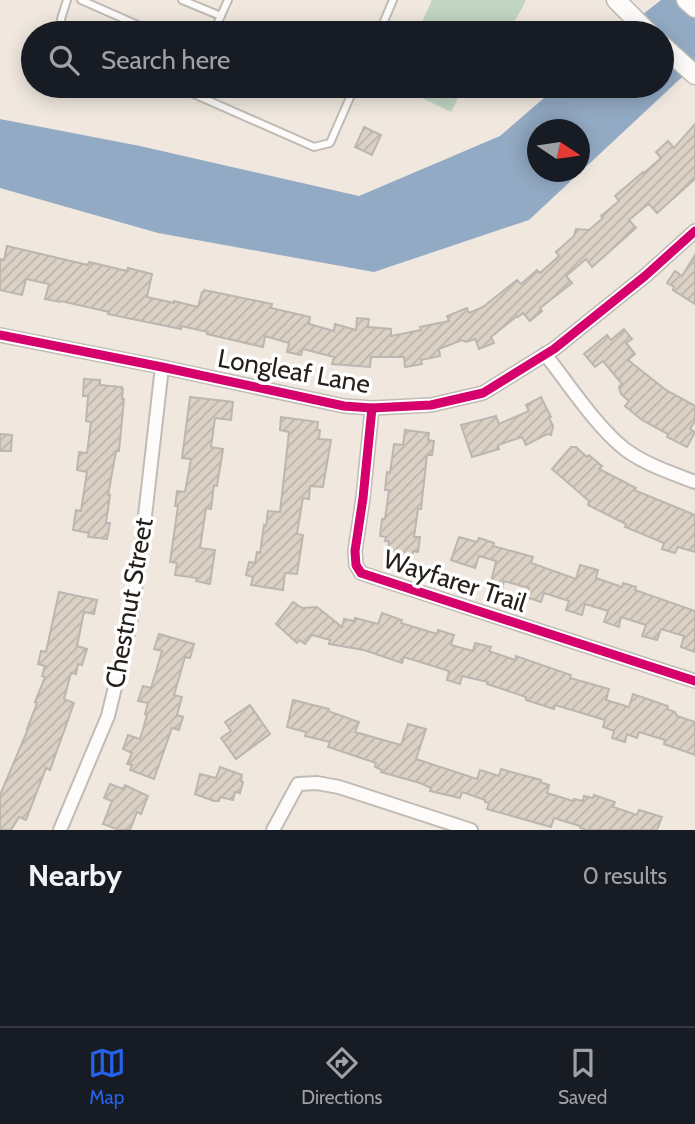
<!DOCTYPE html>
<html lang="en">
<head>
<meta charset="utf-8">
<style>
  body { margin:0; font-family:Cabin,sans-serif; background:#20242c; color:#f1f3f6 }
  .compass { position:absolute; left:527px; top:119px; width:63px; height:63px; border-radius:50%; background:#171b24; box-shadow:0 4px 18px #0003; rotate:103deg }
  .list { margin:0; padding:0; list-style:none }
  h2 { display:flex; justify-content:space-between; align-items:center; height:91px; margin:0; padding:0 28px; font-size:30px }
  h2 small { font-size:23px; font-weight:400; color:#9ea1a6 }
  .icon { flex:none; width:38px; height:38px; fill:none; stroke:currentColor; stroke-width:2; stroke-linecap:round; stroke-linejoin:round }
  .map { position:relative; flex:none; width:695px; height:830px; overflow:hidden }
  .search { position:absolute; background:#171b24; box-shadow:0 4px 18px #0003; left:21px; right:21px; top:21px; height:77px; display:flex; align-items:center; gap:18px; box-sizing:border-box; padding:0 24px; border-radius:38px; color:#9ea1a6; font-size:26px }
  .sheet { height:196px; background:#171b24 }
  nav { display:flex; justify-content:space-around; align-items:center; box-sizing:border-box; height:98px; border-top:2px solid #363941; background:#171b24; font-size:19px; color:#9ea1a6 }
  nav a { display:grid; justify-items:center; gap:4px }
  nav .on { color:#2563eb }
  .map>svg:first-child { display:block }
</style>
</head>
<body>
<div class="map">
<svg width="695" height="830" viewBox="0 0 695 830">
  <defs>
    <pattern id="building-hatch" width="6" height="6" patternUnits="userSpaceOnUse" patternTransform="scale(1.75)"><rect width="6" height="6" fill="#dbd2c5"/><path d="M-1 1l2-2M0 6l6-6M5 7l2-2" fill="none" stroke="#bcb4a9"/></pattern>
  </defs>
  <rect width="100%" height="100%" fill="#f0e8df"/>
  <g fill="#c2d4c4">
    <path d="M 432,0 L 524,0 L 526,1 L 508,33 L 435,33 L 420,26 Z"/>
    <path d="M 397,86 L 464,86 L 451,112 Z"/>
  </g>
  <path fill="#93aac4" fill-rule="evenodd" d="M 661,0 L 695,0 L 695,65 L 529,220 L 374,272 L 158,233 L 0,188 L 0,119 L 140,146 L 359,196 L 500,136 L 558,86 L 662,86 L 662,33 L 619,33 ZM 538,130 L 580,130 L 580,172 L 538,172 Z"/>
  <g fill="url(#building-hatch)" stroke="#bcb6b0" stroke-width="2">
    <path d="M 695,124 L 695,179 L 657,213 L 649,204 L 647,205 L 629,220 L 636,228 L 592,267 L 586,259 L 566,276 L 572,283 L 540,308 L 542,311 L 530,321 L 523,313 L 518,317 L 517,316 L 491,337 L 494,343 L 479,349 L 475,339 L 466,342 L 462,340 L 439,349 L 440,356 L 421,360 L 422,364 L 405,367 L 404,357 L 371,357 L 370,367 L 332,364 L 334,357 L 303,349 L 301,355 L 287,352 L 289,343 L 265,336 L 263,347 L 207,334 L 208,332 L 181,326 L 181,329 L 108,314 L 109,312 L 61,301 L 60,302 L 45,299 L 49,284 L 26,279 L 22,295 L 0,290 L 0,259 L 4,260 L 7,246 L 88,265 L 89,262 L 127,271 L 128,268 L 152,274 L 147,297 L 174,303 L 174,301 L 198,307 L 202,292 L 204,292 L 204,290 L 272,304 L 271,308 L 310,317 L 309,324 L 334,331 L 335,324 L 356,330 L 357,318 L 369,319 L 368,327 L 391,329 L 391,336 L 421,330 L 420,327 L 449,321 L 447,316 L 467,308 L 469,313 L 483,307 L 517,280 L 521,284 L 537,270 L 540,273 L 559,256 L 556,252 L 574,236 L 576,229 L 589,230 L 603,218 L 601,216 L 619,201 L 615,196 L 643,172 L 644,173 L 661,158 L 656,152 L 668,141 L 674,148 Z"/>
    <path d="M 364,127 L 381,135 L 372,155 L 355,147 Z"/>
    <path d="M 695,255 L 695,304 L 673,290 L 674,287 L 667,283 L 675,271 L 682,276 Z"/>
    <path d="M 624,329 L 632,339 L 626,343 L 635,354 L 628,360 L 666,390 L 695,406 L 695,421 L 690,429 L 695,432 L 687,447 L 667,437 L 668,434 L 642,420 L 625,406 L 629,401 L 621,394 L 619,387 L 622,384 L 603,361 L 595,367 L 584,354 L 607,335 L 611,340 Z"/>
    <path d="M 84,379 L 100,380 L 100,385 L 122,387 L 121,389 L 123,389 L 122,399 L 124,399 L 119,451 L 116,451 L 108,495 L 110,495 L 106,523 L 110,523 L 107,539 L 88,537 L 89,533 L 73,530 L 76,510 L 81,511 L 87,472 L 77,470 L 79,452 L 87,453 L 91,422 L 86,421 L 88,396 L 83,396 Z"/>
    <path d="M 190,397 L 233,402 L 231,420 L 215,418 L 211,447 L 223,449 L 217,486 L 214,485 L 211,509 L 206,508 L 200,548 L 215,550 L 210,584 L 196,581 L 197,578 L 175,575 L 177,563 L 170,562 L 178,506 L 175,506 L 177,491 L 185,492 L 191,459 L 182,458 Z"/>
    <path d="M 541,397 L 551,417 L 549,418 L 553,426 L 551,435 L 547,434 L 526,445 L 522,437 L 498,445 L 499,449 L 472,457 L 461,425 L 496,416 L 499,424 L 529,411 L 526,405 Z"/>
    <path d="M 281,417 L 318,422 L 317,430 L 320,430 L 319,439 L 331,440 L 323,487 L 310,486 L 309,499 L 303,498 L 302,503 L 297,534 L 303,535 L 297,574 L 285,573 L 283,590 L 251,585 L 253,577 L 246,575 L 249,562 L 255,563 L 257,552 L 260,553 L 264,525 L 266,526 L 268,511 L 280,512 L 289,432 L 280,430 Z"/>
    <path d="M 405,430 L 429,433 L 428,440 L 434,441 L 432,455 L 427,455 L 421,509 L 418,509 L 414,537 L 420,537 L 418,552 L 413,551 L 412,559 L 387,556 L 389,541 L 385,541 L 386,537 L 380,536 L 382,519 L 385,519 L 389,490 L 385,490 L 387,472 L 390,473 L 394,444 L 403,445 Z"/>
    <path d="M 0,434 L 12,435 L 11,451 L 0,451 Z"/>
    <path d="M 571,447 L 576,447 L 587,457 L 589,455 L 602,466 L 599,469 L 636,488 L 634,490 L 695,515 L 695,552 L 678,547 L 675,553 L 662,549 L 664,543 L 625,527 L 626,524 L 588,505 L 589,501 L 552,469 Z"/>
    <path d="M 459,537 L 477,542 L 479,538 L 494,543 L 493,546 L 533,557 L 531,563 L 576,579 L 580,565 L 598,570 L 596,578 L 622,587 L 623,583 L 636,587 L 635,590 L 695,611 L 695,652 L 681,647 L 684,636 L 661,629 L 657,640 L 642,636 L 646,625 L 621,617 L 619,627 L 604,622 L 608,611 L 585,604 L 582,615 L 566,610 L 569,601 L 544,593 L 541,602 L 526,597 L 529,588 L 504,581 L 502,589 L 490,586 L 496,561 L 479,556 L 475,568 L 451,560 Z"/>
    <path d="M 59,592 L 97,600 L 94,614 L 84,612 L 77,646 L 87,649 L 82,665 L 78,664 L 76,674 L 71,673 L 64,699 L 74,703 L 50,770 L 46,768 L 26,820 L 19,817 L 11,830 L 0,830 L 0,795 L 28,729 L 27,729 L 37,703 L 35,702 L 45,677 L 42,676 L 45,666 L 38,664 L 41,651 L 46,652 Z"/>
    <path d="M 293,602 L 302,608 L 317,607 L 342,627 L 344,619 L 354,621 L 355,618 L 378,624 L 382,613 L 402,620 L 401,623 L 437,634 L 438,630 L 454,635 L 451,645 L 473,651 L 475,643 L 491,647 L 489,651 L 515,660 L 516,656 L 571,675 L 570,678 L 609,689 L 606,700 L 629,707 L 633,694 L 668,706 L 667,709 L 675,712 L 677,716 L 695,722 L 695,755 L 664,744 L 665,740 L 639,732 L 637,738 L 627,734 L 625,742 L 612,738 L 614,731 L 603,727 L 605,720 L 555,705 L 554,709 L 526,700 L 526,697 L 487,684 L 488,682 L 462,676 L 460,684 L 447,680 L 449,671 L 404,657 L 402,663 L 364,650 L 329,644 L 330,640 L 312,635 L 305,644 L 299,640 L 297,643 L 276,624 Z"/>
    <path d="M 159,634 L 194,644 L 190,658 L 185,657 L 174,695 L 182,697 L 177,715 L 183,717 L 179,730 L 172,728 L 154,779 L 130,770 L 132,765 L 127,764 L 132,753 L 123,749 L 128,735 L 140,739 L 147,715 L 145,714 L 148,703 L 138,701 L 143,686 L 151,688 L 162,651 L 154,649 Z"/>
    <path d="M 293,700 L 329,709 L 328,711 L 359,722 L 355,732 L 401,745 L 408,724 L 426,729 L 416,759 L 477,779 L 480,770 L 499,776 L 501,769 L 541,780 L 540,782 L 549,785 L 547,793 L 573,801 L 574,799 L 583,801 L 584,796 L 593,798 L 594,795 L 615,802 L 613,807 L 637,815 L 639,810 L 662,817 L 657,830 L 587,830 L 580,828 L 580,826 L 554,818 L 551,827 L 487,809 L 489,803 L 485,802 L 485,800 L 462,792 L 460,798 L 430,791 L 431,788 L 420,783 L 381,772 L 382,770 L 375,767 L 376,763 L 328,747 L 330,742 L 305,736 L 306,732 L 287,727 Z"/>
    <path d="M 250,705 L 270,734 L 236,759 L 221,738 L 231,731 L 225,722 Z"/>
    <path d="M 220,767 L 242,775 L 241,781 L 243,782 L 240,793 L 235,792 L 233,800 L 220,797 L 219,801 L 214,801 L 195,794 L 200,774 L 216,778 Z"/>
    <path d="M 110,784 L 123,789 L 125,785 L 148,796 L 141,814 L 137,812 L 130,830 L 119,830 L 103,824 L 112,801 L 104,798 Z"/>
  </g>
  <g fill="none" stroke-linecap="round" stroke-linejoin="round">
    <defs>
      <g id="service">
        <path d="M 81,0 L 156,33"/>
        <path d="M 182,0 L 221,16"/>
        <path d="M 64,33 L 62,32 L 61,19 L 67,0"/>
        <path d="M 213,33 L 228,0"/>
        <path d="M 379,33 L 393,0"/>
        <path d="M 177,86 L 187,91"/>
        <path d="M 190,86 L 187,91 L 314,147 L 330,143 L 355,86"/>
      </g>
      <g id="minor">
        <path d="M 0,335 L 162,367 L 344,406 L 372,408 L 431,405 L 483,393 L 554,349 L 645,276 L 695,231"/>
        <path d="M 545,354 C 568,383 597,428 626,450 C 647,465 671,473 695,482"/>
        <path d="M 372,408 L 363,498 L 355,551 L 356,565 L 361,573 L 695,681"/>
        <path d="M 60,830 L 108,716 L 130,625 L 142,542 L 162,367"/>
        <path d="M 273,830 L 298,784 L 317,783 L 339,787 L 471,830"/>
      </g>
      <g id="secondary">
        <path d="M 616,0 L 649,33"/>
        <path d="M 686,0 L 695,8"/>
        <path d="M 662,45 L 695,75"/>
      </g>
    </defs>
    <use href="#service" stroke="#c1bbb5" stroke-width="10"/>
    <use href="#minor" stroke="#c1bbb5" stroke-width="16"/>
    <use href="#secondary" stroke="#c1bbb5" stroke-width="21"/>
    <use href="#service" stroke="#fdfcfa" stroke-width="6"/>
    <use href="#minor" stroke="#fdfcfa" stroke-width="12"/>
    <use href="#secondary" stroke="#fdfcfa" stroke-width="18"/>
    <defs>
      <g id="cycleway">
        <path d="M 0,335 L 162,367 L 344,406 L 372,408 L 431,405 L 483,393 L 554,349 L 645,276 L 695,231"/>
        <path d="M 372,408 L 363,498 L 355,551 L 356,565 L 361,573 L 695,681"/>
      </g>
    </defs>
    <use href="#cycleway" stroke="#fff" stroke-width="13"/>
    <use href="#cycleway" stroke="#d6006c" stroke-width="9"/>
  </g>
  <g text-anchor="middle" stroke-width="7" stroke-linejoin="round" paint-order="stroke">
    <g font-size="26" fill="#25201b" stroke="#fff">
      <text transform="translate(294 371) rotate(10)" y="9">Longleaf Lane</text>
      <text transform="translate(455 581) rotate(18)" y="9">Wayfarer Trail</text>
      <text transform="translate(129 603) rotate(-80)" y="9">Chestnut Street</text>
    </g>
  </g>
</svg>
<svg class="compass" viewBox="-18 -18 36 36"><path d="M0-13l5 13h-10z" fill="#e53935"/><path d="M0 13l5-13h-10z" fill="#9ea1a6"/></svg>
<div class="search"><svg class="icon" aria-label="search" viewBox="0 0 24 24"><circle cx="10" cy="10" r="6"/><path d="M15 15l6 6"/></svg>Search here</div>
</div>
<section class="sheet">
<h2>Nearby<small>0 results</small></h2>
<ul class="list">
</ul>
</section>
<nav>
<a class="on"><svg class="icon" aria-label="map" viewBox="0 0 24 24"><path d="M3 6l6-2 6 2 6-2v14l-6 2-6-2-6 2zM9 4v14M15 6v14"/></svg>Map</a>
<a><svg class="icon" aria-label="directions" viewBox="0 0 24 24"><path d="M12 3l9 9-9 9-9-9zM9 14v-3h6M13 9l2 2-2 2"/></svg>Directions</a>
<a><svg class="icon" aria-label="saved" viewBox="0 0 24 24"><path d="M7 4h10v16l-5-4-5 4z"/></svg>Saved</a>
</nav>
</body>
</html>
